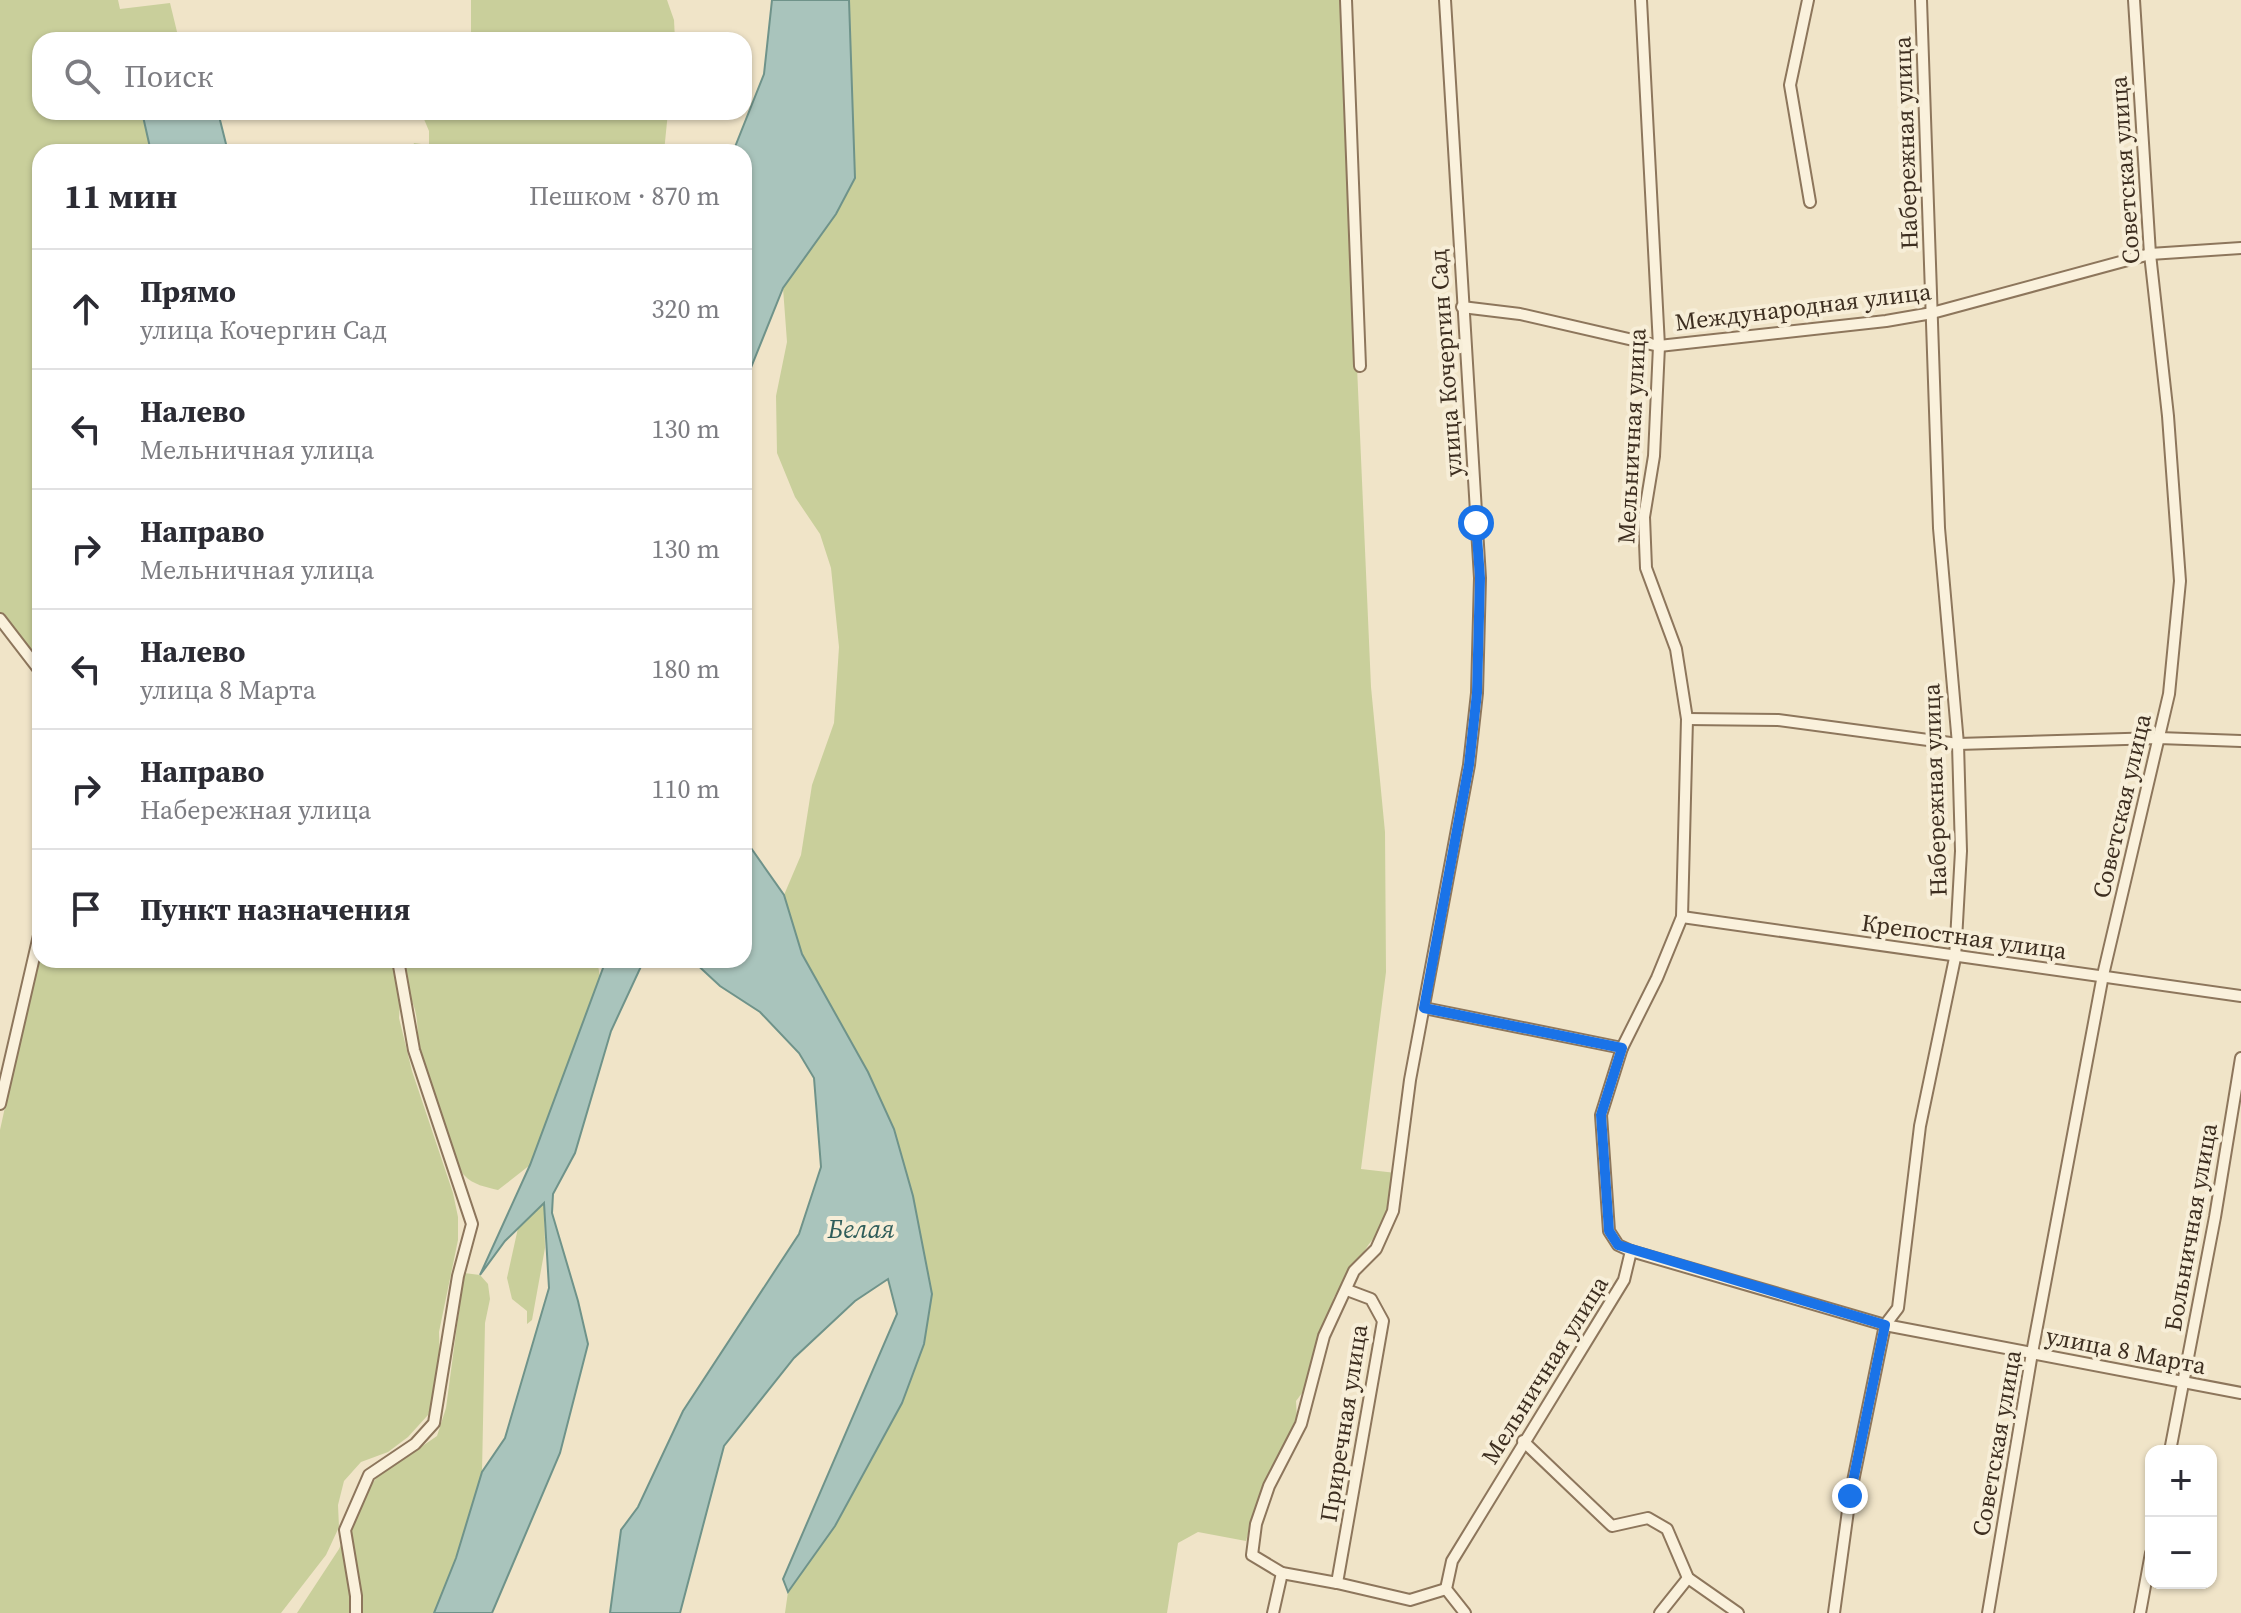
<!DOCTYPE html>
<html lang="ru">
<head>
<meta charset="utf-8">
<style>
  body { margin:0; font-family:"Source Serif 4",serif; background:#f7f7f7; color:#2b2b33 }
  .controls { position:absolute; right:24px; bottom:24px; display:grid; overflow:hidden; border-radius:16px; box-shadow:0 2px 6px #0004 }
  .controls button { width:72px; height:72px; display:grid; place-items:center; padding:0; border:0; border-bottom:2px solid #e1e1e2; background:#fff; color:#2b2b33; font:40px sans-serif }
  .stop { position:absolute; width:24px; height:24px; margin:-18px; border:6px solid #1a73e8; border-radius:50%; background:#fff }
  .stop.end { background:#1a73e8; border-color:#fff; box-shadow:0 2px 8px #0008 }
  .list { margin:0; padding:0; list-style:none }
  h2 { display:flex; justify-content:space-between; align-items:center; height:104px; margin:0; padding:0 32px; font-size:34px }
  h2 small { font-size:26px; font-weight:400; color:#7c7c81 }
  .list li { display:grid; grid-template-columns:52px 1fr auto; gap:24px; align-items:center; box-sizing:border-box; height:120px; padding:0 32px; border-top:2px solid #e1e1e2 }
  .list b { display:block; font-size:30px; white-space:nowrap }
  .list p { margin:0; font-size:26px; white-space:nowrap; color:#7c7c81 }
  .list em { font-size:26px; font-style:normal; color:#7c7c81 }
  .icon { flex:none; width:44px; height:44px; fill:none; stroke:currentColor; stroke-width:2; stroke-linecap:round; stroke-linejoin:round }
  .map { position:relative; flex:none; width:2241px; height:1613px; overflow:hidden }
  .search { position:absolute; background:#fff; box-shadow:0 2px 6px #0004; left:32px; top:32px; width:720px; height:88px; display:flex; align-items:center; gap:20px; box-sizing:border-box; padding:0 28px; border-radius:24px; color:#7c7c81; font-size:30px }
  .panel { position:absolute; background:#fff; box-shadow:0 2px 6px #0004; left:32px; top:144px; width:720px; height:824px; border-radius:24px }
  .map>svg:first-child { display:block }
</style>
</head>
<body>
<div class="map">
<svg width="2241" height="1613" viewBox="0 0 2241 1613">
  <rect width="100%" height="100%" fill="#f0e4c8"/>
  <g fill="#c9cf9b">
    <path d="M 0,0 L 118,0 L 120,9 L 170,3 L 179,40 L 40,40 L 40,112 L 142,112 L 151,152 L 40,152 L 40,664 L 0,612 Z"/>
    <path d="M 471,0 L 667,0 L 674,20 L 675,40 L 471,40 Z"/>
    <path d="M 849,0 L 1341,0 L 1371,687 L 1385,832 L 1386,972 L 1361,1169 L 1396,1173 L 1385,1224 L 1369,1244 L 1334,1297 L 1305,1389 L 1296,1401 L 1297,1420 L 1259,1496 L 1246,1541 L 1198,1532 L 1178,1543 L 1167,1613 L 785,1613 L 788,1592 L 835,1526 L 902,1403 L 924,1344 L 932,1294 L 913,1196 L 894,1129 L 868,1072 L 802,954 L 784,895 L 801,855 L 812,785 L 834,723 L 839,647 L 831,568 L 820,534 L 795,497 L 777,453 L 776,396 L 787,342 L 783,288 L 836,214 L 850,62 Z"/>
    <path d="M 421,112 L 668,112 L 664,152 L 411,152 L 414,143 L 429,145 L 429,131 Z"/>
    <path d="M 40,947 L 40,960 L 597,960 L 600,977 L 530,1165 L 498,1190 C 486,1187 473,1185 464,1175 C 458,1169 423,1065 420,1051 C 415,1028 422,1005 401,988 L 399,1018 L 412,1071 L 453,1193 L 458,1217 L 458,1240 L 439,1332 L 440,1367 L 436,1390 L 428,1415 L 408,1437 L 388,1452 L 361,1462 L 344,1481 L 338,1505 L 339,1527 L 326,1555 L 281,1613 L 0,1613 L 0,1130 Z"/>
    <path d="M 544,1202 L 545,1248 L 532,1320 L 527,1324 L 527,1311 L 512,1299 L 507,1278 L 518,1228 Z"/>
    <path d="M 464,1273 L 480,1275 L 488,1284 L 490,1299 L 485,1323 L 482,1472 L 456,1558 L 434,1613 L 297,1613 L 339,1549 L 361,1500 L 377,1477 L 437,1436 L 446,1408 Z"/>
  </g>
  <g fill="#a9c4bc" stroke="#6f938a" stroke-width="2">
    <path d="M 772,0 L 849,0 L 855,178 L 836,214 L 783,288 L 744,385 L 744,152 L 733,152 L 764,74 Z"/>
    <path d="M 142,112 L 218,112 L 228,152 L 151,152 Z"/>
    <path d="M 744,838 L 784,895 L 802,954 L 868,1072 L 894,1129 L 913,1196 L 932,1294 L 924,1344 L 902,1403 L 835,1526 L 788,1592 L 783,1579 L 897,1314 L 888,1279 L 855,1301 L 794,1358 L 724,1446 L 680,1613 L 610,1613 L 621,1530 L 638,1507 L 683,1411 L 799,1234 L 821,1167 L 814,1078 L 799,1053 L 760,1012 L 720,986 L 692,960 L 744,960 Z"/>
    <path d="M 606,960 L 644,960 L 611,1031 L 575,1153 L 553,1194 L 552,1213 L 578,1301 L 588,1344 L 560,1453 L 492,1613 L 434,1613 L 456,1558 L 482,1472 L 505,1438 L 549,1288 L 544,1203 L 505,1241 L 480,1275 L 530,1165 Z"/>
  </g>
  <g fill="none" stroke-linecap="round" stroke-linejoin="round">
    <defs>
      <g id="street">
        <path d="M 1346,0 L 1360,366"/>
        <path d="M 1445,0 L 1480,578 L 1477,693 L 1469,765 L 1410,1080 L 1393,1211 L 1376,1249 L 1354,1271 L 1324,1336 L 1301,1424 L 1269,1486 L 1256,1524 L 1252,1555 L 1282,1573 L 1337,1583 L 1410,1600 L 1446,1589"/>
        <path d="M 1808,0 L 1790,85 L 1810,202"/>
        <path d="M 1462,307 L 1520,314 L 1659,346 L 1886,321 L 1932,313 L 2150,254 L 2241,248"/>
        <path d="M 0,619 L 40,671"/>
        <path d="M 1687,719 L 1778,720 L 1958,744 L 2159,738 L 2241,741"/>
        <path d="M 1682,917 L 2241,996"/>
        <path d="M 1424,1008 L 1622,1048"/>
        <path d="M 0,1104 L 40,931"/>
        <path d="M 1631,1251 L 1885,1325 L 2241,1393"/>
        <path d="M 1523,1441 L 1612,1526 L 1648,1518 L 1667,1529 L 1688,1578 L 1738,1613"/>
        <path d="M 2170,1451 L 2215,1217 L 2241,1058"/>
        <path d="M 1337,1583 L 1383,1321 L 1371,1299 L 1347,1290"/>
        <path d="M 356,1613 L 356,1596 L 345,1530 L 369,1475 L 415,1444 L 434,1423 L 458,1276 L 472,1224 L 414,1050 L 398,960"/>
        <path d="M 1273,1613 L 1282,1573"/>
        <path d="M 1465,1613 L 1446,1589 L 1452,1561 L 1624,1280 L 1631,1251 L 1618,1245 L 1609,1231 L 1601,1115 L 1622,1048 L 1657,978 L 1682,917 L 1687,719 L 1676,649 L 1646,568 L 1644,517 L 1654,456 L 1659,346 L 1641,0"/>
        <path d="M 1660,1613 L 1688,1578"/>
        <path d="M 1834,1613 L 1850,1496 L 1885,1325 L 1898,1308 L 1920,1126 L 1955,958 L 1961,851 L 1958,744 L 1939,528 L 1921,0"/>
        <path d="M 1988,1613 L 2032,1353 L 2103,975 L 2169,694 L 2180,581 L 2168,416 L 2150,254 L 2134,0"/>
        <path d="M 2140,1613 L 2151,1553"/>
      </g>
    </defs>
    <use href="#street" stroke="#8d765c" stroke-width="14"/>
    <use href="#street" stroke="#faf1dc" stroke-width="10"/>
  </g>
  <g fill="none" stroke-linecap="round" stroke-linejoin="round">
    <path stroke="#1a73e8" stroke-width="10" d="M 1476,523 L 1480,578 L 1477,693 L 1469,765 L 1424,1008 L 1622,1048 L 1601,1115 L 1609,1231 L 1618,1245 L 1885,1325 L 1850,1496"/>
  </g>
  <g text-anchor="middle" stroke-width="8" stroke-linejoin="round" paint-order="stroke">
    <g font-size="24" fill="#3d2e20" stroke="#f7eed8">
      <text transform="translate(1906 143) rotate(-92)" y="8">Набережная улица</text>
      <text transform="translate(2125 170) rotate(-94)" y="8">Советская улица</text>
      <text transform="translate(1803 307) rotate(-7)" y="8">Международная улица</text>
      <text transform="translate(1446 363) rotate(-94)" y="8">улица Кочергин Сад</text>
      <text transform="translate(1632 436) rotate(-87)" y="8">Мельничная улица</text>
      <text transform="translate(1935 790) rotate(-92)" y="8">Набережная улица</text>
      <text transform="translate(2122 806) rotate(-77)" y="8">Советская улица</text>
      <text transform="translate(1964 937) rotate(8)" y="8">Крепостная улица</text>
      <text transform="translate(2191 1227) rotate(-80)" y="8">Больничная улица</text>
      <text transform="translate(2126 1351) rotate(11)" y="8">улица 8 Марта</text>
      <text transform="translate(1545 1370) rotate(-58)" y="8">Мельничная улица</text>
      <text transform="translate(1344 1423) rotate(-81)" y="8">Приречная улица</text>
      <text transform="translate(1997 1443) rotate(-80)" y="8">Советская улица</text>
    </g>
    <g font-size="26" font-style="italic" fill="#2f5d5a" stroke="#f7eed8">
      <text x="861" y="1238">Белая</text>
    </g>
  </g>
</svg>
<div class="controls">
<button>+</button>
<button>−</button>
</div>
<div class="stop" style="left:1476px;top:523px"></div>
<div class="stop end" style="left:1850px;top:1496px"></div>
<div class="search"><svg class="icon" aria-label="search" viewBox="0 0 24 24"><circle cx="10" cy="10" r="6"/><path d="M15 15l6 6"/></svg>Поиск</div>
<section class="panel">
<h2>11 мин<small>Пешком · 870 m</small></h2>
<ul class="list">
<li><svg class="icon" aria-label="ahead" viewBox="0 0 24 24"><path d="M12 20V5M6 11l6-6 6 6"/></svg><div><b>Прямо</b><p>улица Кочергин Сад</p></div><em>320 m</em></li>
<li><svg class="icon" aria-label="left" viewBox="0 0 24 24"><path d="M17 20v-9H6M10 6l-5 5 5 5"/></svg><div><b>Налево</b><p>Мельничная улица</p></div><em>130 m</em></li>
<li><svg class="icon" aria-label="right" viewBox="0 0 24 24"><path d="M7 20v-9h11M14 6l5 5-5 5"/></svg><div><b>Направо</b><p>Мельничная улица</p></div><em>130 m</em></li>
<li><svg class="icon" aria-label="left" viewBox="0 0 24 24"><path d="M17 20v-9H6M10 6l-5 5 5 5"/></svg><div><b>Налево</b><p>улица 8 Марта</p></div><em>180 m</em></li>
<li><svg class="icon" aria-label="right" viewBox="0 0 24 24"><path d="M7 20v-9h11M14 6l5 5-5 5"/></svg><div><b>Направо</b><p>Набережная улица</p></div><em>110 m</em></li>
<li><svg class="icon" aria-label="arrive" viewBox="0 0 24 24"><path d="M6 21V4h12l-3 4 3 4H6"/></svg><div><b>Пункт назначения</b></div></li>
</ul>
</section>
</div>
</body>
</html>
